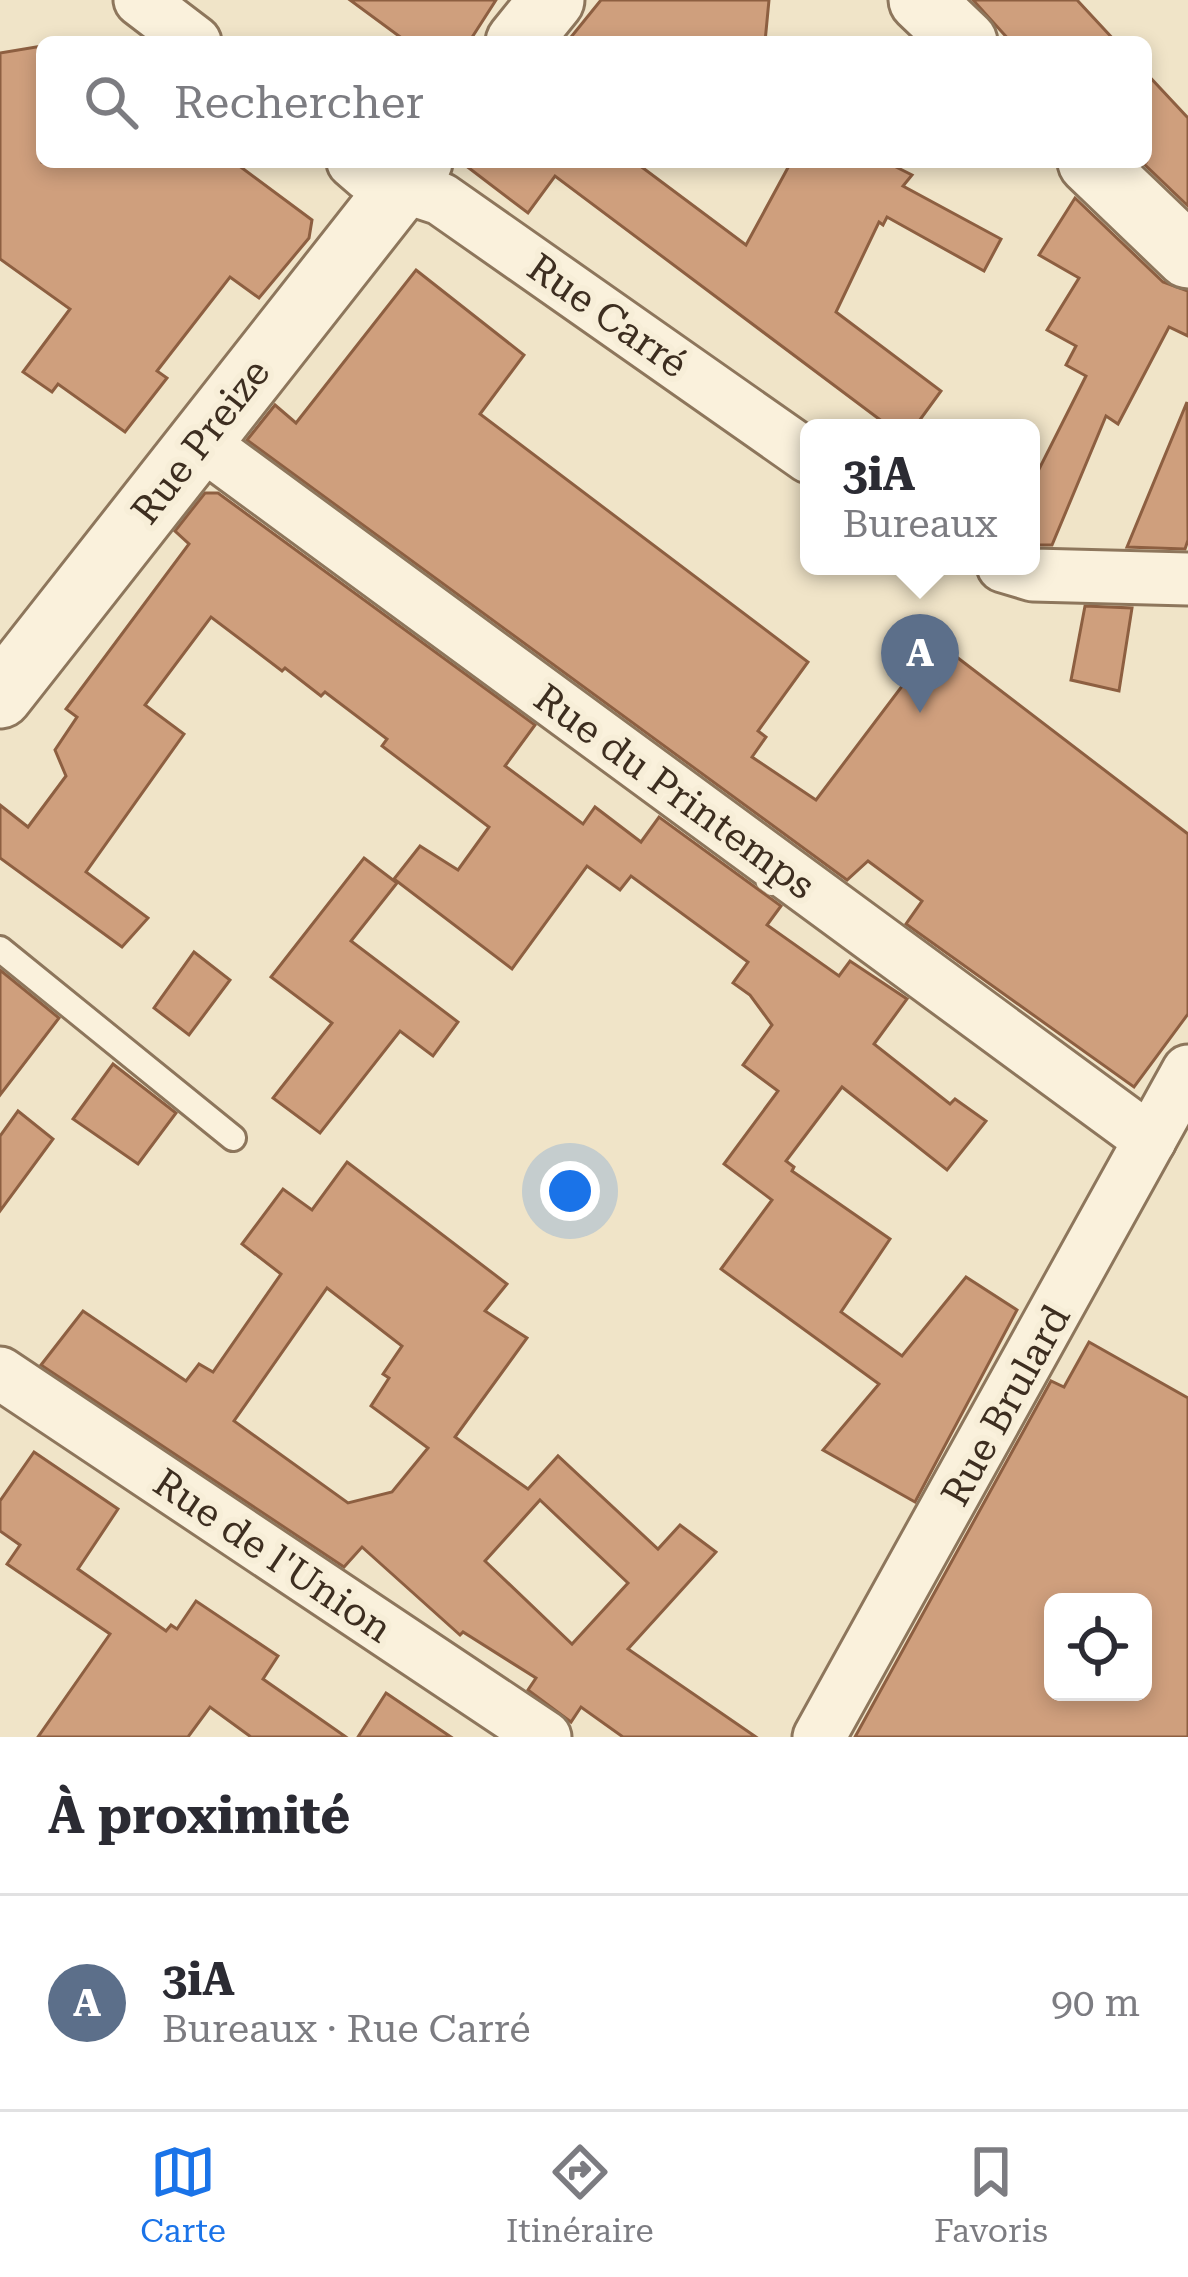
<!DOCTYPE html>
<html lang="fr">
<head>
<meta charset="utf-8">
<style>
  body { margin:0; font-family:"Roboto Serif",serif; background:#f7f7f7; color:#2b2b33 }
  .controls { position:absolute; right:36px; bottom:36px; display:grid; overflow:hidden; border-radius:18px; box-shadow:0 6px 18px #0003 }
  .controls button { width:108px; height:108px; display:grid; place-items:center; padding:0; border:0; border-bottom:3px solid #e1e1e2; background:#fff; color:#2b2b33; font:60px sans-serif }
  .you { position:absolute; left:570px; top:1191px; width:42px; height:42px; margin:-30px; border:9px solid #fff; border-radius:50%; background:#1a73e8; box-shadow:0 0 0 18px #1a73e833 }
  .badge { display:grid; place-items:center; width:78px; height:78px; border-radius:50%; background:#1a73e8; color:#fff; font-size:39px; font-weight:700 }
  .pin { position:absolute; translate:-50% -99px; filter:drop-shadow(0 3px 6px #0008) }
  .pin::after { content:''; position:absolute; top:63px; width:42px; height:36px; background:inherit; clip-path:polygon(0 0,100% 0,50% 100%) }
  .popup { position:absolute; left:800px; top:419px; width:240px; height:156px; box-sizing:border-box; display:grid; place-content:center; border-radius:18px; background:#fff; filter:drop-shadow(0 3px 9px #0005); font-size:39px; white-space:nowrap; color:#7c7c81 }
  .popup b { font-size:45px; color:#2b2b33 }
  .popup::after { content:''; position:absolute; left:50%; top:100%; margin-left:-24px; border:24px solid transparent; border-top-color:#fff }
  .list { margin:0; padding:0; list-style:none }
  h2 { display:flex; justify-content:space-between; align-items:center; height:156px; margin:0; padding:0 48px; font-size:51px }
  h2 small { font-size:39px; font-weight:400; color:#7c7c81 }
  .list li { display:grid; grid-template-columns:78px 1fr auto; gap:36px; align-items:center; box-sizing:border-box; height:216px; padding:0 48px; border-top:3px solid #e1e1e2 }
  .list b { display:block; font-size:45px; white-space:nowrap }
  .list p { margin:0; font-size:39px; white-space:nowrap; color:#7c7c81 }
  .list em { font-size:39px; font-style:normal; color:#7c7c81 }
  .icon { flex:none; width:66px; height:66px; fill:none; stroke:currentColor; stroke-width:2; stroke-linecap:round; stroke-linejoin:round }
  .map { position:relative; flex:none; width:1188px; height:1737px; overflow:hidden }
  .search { position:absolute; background:#fff; box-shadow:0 6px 18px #0003; left:36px; right:36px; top:36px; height:132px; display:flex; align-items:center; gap:30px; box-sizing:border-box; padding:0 42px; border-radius:18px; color:#7c7c81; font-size:45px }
  .sheet { height:372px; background:#fff }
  nav { display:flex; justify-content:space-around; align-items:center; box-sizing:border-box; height:168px; border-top:3px solid #e1e1e2; background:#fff; font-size:33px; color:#7c7c81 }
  nav a { display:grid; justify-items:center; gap:6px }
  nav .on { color:#1a73e8 }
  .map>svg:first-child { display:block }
</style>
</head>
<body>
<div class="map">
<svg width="1188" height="1737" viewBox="0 0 1188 1737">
  <rect width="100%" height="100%" fill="#f0e4c8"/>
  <g fill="#cf9f7d" stroke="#8d5f41" stroke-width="3" fill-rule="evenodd">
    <path d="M 350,0 L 496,0 L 469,42 L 407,42 Z"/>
    <path d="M 601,0 L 769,0 L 765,42 L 567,42 Z"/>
    <path d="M 973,0 L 1077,0 L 1116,42 L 1011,42 Z"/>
    <path d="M 42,46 L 42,162 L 234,162 L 312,220 L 309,238 L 259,298 L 230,277 L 157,371 L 167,378 L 125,432 L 58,384 L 52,392 L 23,372 L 70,309 L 0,259 L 0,53 Z"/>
    <path d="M 1146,73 L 1188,118 L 1188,206 L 1142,162 L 1146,162 Z"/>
    <path d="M 461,162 L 635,162 L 746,245 L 791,162 L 886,162 L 912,175 L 903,186 L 1001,239 L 984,271 L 887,217 L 883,225 L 879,222 L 836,312 L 941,391 L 914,428 L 891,428 L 555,176 L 528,213 Z"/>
    <path d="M 1075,198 L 1163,282 L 1188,291 L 1188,336 L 1169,327 L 1118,424 L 1106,416 L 1052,545 L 1038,545 L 1031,543 L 1031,485 L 1086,376 L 1066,365 L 1076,346 L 1047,330 L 1079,278 L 1039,255 Z"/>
    <path d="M 416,270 L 524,355 L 480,414 L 808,662 L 758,731 L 766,737 L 752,757 L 816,800 L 912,673 L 905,668 L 937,642 L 1188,834 L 1188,1014 L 1134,1087 L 906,924 L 922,901 L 868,861 L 847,880 L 247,440 L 275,405 L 296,423 Z"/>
    <path d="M 1187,402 L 1188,540 L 1185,549 L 1127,547 Z"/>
    <path d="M 205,493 L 218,493 L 535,725 L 505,766 L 583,824 L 595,807 L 641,842 L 659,817 L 781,906 L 767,925 L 839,976 L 850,961 L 907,999 L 874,1044 L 950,1104 L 955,1099 L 986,1121 L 947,1170 L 842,1087 L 786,1161 L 794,1167 L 792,1171 L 890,1239 L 841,1312 L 902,1356 L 966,1277 L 1017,1310 L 915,1502 L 823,1450 L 879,1384 L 721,1269 L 772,1200 L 724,1164 L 778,1091 L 743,1065 L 772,1025 L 750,995 L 733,983 L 748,962 L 631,876 L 620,890 L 587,866 L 512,969 L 394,879 L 420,846 L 458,870 L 489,827 L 382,746 L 387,739 L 325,692 L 321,696 L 285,668 L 282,671 L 211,617 L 145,705 L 184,734 L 86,872 L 148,918 L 122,947 L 0,858 L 0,805 L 28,827 L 66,776 L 55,750 L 77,717 L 66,709 L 189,544 L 175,531 Z"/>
    <path d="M 1085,606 L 1132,608 L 1119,691 L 1071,680 Z"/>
    <path d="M 364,858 L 397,883 L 351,941 L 458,1022 L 433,1056 L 400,1031 L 320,1133 L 273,1098 L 332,1023 L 271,977 Z"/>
    <path d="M 194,952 L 230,980 L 189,1035 L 154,1008 Z"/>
    <path d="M 0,970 L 59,1018 L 0,1095 Z"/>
    <path d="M 113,1064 L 176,1113 L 138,1164 L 73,1119 Z"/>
    <path d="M 18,1111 L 53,1139 L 0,1211 L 0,1136 Z"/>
    <path d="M 347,1162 L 507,1284 L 485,1311 L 527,1338 L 455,1437 L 528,1489 L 558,1456 L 658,1549 L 680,1525 L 716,1552 L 628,1649 L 756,1737 L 623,1737 L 581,1707 L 571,1722 L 528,1690 L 536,1678 L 463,1632 L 460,1635 L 362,1547 L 344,1567 L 41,1365 L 83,1311 L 186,1381 L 199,1364 L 213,1372 L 281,1274 L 242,1244 L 283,1189 L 312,1210 ZM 327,1288 L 402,1346 L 383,1374 L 389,1378 L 371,1406 L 428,1448 L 392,1492 L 348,1503 L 234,1421 ZM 540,1500 L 628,1583 L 572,1644 L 485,1561 Z"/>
    <path d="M 1089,1342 L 1188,1398 L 1188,1737 L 855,1737 L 1051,1381 L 1064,1387 ZM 1053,1602 L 1143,1602 L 1143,1692 L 1053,1692 Z"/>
    <path d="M 34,1452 L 118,1509 L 78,1569 L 166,1631 L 171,1625 L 177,1629 L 196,1601 L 278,1656 L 263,1679 L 346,1737 L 251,1737 L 210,1707 L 188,1737 L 38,1737 L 110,1634 L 7,1564 L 20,1545 L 0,1531 L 0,1501 Z"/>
    <path d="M 386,1693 L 451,1737 L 358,1737 Z"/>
  </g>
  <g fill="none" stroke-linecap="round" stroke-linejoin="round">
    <defs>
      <path id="service" d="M 0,949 L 233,1138"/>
      <g id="minor">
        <path d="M 140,0 L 195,42"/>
        <path d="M 353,162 L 368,175 L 441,199 L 809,457"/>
        <path d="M 200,442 L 1150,1140"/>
        <path d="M 1003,566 L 1033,575 L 1188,579"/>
        <path d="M 0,1373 L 545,1737"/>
        <path d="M 819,1737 L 1188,1071"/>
      </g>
      <g id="tertiary">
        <path d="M 921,0 L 965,42"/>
        <path d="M 518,42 L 552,0"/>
        <path d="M 1090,162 L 1188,256"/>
        <path d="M 0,696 L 420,162"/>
      </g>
    </defs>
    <use href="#service" stroke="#8d765c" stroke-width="30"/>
    <use href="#minor" stroke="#8d765c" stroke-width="57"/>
    <use href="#tertiary" stroke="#8d765c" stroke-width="69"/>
    <use href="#service" stroke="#faf1dc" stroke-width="24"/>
    <use href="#minor" stroke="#faf1dc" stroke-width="51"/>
    <use href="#tertiary" stroke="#faf1dc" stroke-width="63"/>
  </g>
  <g text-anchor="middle" stroke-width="12" stroke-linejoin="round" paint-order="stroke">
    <g font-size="39" fill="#3d2e20" stroke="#f7eed8">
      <text transform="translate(608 315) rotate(35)" y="14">Rue Carré</text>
      <text transform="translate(200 441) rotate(-52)" y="14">Rue Preize</text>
      <text transform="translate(675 791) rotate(36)" y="14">Rue du Printemps</text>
      <text transform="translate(1005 1405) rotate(-61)" y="14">Rue Brulard</text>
      <text transform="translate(273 1555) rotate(34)" y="14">Rue de l'Union</text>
    </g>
  </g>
</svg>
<div class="controls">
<button><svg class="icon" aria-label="locate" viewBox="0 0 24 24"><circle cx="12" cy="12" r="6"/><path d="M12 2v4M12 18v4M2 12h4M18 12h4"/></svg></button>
</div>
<div class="you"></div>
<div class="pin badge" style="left:920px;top:713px;background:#5c6f8a">A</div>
<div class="popup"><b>3iA</b>Bureaux</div>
<div class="search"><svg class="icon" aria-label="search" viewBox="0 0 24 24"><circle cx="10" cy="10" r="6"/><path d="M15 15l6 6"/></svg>Rechercher</div>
</div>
<section class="sheet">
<h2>À proximité<small></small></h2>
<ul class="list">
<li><span class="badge" style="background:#5c6f8a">A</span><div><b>3iA</b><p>Bureaux · Rue Carré</p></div><em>90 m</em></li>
</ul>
</section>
<nav>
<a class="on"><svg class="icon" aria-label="map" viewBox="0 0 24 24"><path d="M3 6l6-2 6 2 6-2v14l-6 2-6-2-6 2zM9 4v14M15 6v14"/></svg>Carte</a>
<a><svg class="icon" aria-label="directions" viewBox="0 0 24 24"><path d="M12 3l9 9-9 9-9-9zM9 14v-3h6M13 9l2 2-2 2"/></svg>Itinéraire</a>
<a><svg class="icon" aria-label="saved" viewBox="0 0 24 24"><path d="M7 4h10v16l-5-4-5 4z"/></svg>Favoris</a>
</nav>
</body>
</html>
